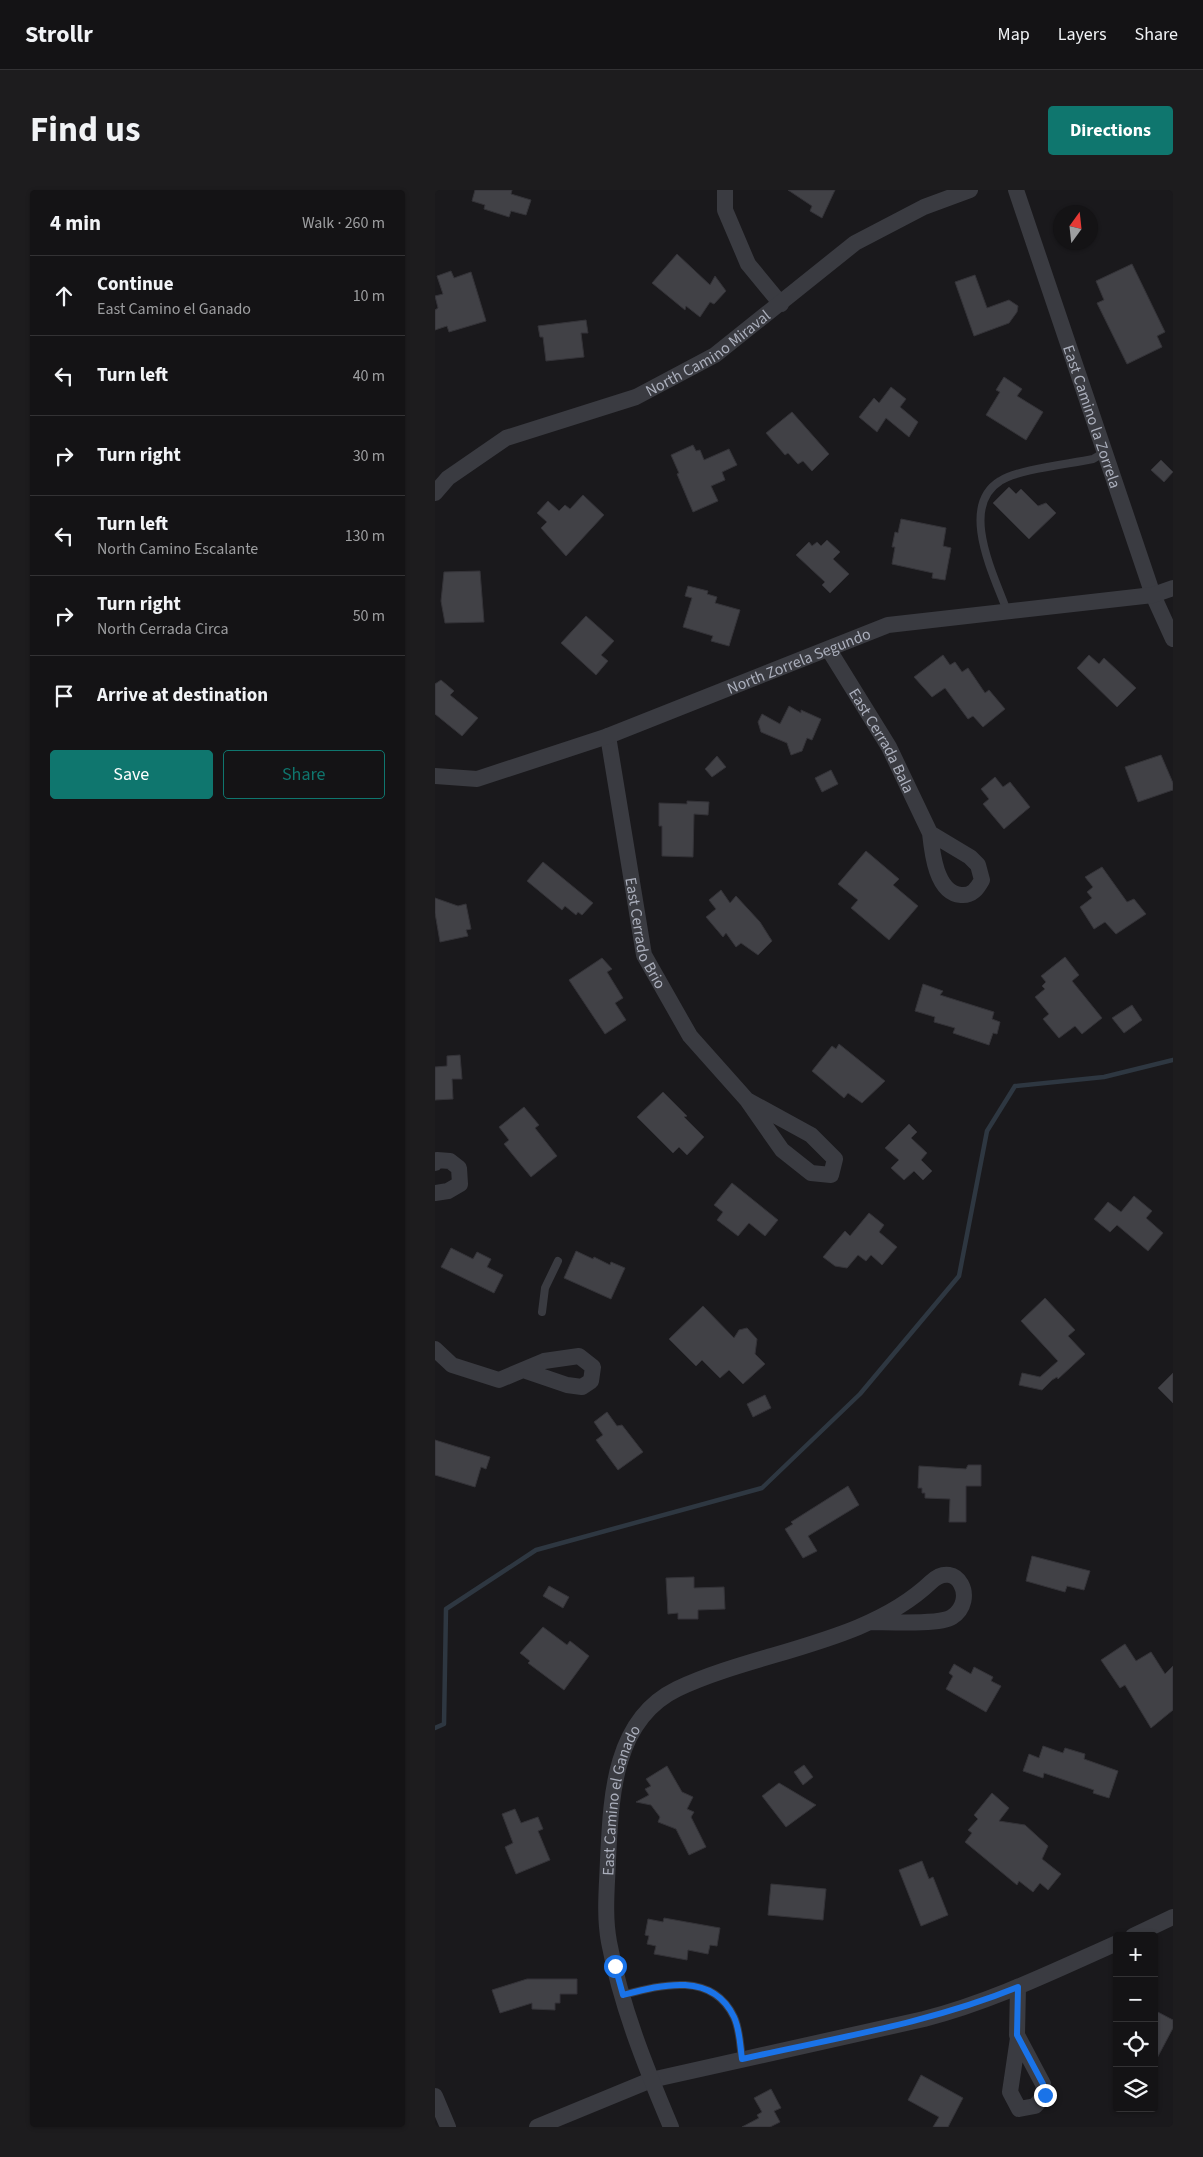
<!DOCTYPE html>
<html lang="en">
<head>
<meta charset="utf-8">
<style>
  body { margin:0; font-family:"Source Sans 3",sans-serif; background:#1d1c1e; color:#f1f3f6 }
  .controls { position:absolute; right:15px; bottom:15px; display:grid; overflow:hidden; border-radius:5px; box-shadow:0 1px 4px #0004 }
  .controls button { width:45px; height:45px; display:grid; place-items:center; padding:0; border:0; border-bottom:1px solid #333234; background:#141315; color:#f1f3f6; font:25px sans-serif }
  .compass { position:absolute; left:618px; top:15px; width:45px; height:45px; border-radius:50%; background:#141315; box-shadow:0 1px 4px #0004; rotate:15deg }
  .stop { position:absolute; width:15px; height:15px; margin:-11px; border:4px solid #1a73e8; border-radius:50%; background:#fff }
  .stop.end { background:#1a73e8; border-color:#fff; box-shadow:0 1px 5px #0008 }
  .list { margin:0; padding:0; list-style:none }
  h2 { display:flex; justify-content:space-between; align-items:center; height:65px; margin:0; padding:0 20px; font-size:21px }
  h2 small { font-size:16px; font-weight:400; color:#9d9ea0 }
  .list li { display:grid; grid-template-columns:32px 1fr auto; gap:15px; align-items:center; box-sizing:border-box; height:80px; padding:0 20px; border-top:1px solid #333234 }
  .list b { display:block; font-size:19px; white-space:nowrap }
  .list p { margin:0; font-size:16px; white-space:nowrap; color:#9d9ea0 }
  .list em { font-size:16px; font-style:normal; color:#9d9ea0 }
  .actions { display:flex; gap:10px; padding:15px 20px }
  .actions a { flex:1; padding:11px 0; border:1px solid #0f766e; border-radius:5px; text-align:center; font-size:18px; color:#0f766e }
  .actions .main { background:#0f766e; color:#fff }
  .icon { flex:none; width:28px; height:28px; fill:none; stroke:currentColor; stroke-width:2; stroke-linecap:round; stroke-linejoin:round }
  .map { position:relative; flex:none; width:738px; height:1937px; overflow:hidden; border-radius:5px }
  header { display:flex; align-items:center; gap:30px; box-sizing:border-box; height:70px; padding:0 25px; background:#141315; border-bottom:1px solid #333234 }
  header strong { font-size:24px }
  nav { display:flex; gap:28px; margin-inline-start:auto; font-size:18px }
  .intro { display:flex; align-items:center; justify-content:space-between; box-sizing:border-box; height:120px; padding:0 30px }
  h1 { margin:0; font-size:35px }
  .button { padding:12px 22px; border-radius:5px; background:#0f766e; color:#fff; font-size:18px; font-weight:700 }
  main { display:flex; gap:30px; padding:0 30px }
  aside { flex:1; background:#141315; border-radius:5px; box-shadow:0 1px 4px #0004 }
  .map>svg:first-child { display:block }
</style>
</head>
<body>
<header>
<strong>Strollr</strong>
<nav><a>Map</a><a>Layers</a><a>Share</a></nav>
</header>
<div class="intro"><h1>Find us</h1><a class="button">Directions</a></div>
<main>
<aside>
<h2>4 min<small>Walk · 260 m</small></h2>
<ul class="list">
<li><svg class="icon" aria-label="ahead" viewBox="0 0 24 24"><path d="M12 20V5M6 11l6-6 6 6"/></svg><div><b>Continue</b><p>East Camino el Ganado</p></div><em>10 m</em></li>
<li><svg class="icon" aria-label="left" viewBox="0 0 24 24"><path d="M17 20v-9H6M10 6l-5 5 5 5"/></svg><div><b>Turn left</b></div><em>40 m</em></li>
<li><svg class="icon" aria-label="right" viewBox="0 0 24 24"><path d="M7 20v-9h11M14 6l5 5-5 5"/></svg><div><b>Turn right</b></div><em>30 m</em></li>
<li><svg class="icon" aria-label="left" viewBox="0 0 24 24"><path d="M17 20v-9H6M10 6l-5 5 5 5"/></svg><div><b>Turn left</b><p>North Camino Escalante</p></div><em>130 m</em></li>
<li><svg class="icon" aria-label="right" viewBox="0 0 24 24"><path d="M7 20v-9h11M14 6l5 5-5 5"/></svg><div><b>Turn right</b><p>North Cerrada Circa</p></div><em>50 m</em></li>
<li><svg class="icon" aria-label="arrive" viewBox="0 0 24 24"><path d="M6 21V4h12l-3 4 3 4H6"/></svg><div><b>Arrive at destination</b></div></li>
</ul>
<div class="actions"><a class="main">Save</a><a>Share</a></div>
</aside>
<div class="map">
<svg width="738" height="1937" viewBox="0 0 738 1937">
  <rect width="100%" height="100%" fill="#1a191c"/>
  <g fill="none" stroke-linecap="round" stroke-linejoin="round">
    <path stroke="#2e3741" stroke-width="4.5" d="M 0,1538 L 9,1534 L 11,1419 L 101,1360 L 327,1298 L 425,1204 L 524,1086 L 552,941 L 580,896 L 669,887 L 738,870"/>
  </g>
  <g fill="#414146" stroke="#343338">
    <path d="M 40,0 L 77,0 L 76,4 L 96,10 L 91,25 L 76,21 L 74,27 L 49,19 L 50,15 L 37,11 Z"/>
    <path d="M 353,0 L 400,0 L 387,28 L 375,21 L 377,16 Z"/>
    <path d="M 242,64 L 275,95 L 280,86 L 291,101 L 279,114 L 275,112 L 265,127 L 251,116 L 250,120 L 217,93 Z"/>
    <path d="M 697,74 L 730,142 L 722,146 L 727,157 L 692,174 L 662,113 L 669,110 L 661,91 Z"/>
    <path d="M 16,81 L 19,88 L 36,82 L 51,131 L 14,142 L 12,136 L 0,140 L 0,120 L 3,118 L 0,106 L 8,104 L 2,86 Z"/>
    <path d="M 540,85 L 552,118 L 574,110 L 583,116 L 582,122 L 574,133 L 539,146 L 520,92 Z"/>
    <path d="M 151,130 L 153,143 L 146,143 L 149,167 L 111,171 L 108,147 L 105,147 L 103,136 Z"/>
    <path d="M 569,187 L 587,199 L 582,206 L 608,222 L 591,250 L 551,225 L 565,202 L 561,200 Z"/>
    <path d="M 456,197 L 471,209 L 465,217 L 483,232 L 474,247 L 451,228 L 442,242 L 424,227 L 439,208 L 444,213 Z"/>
    <path d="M 357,222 L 394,264 L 377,281 L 368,271 L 363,274 L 353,263 L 350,265 L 331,243 Z"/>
    <path d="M 258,255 L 261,261 L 265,260 L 269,270 L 294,259 L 302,275 L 287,282 L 290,290 L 276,296 L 283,311 L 258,322 L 242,284 L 244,283 L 236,265 Z"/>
    <path d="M 726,270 L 738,282 L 729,292 L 716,280 Z"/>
    <path d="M 574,297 L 581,304 L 586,299 L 603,316 L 611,313 L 621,323 L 594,349 L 558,313 Z"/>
    <path d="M 148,305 L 169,325 L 131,366 L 106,338 L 112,332 L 102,323 L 113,311 L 124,321 L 130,315 L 135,319 Z"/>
    <path d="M 466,329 L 511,338 L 508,356 L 516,358 L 510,390 L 497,388 L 498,383 L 457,374 L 460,357 L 457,357 L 460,342 L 463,343 Z"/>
    <path d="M 392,350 L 405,362 L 398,369 L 414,384 L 395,403 L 387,395 L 390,392 L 361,365 L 374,352 L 377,356 L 382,352 L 386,356 Z"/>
    <path d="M 45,381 L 49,432 L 10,433 L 6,411 L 9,382 Z"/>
    <path d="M 253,396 L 273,401 L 272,404 L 282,407 L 280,413 L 305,420 L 294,456 L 276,451 L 278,446 L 248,437 L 257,408 L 250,406 Z"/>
    <path d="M 151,426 L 179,451 L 166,465 L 173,471 L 161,485 L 126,453 Z"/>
    <path d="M 508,465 L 515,475 L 520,472 L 527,482 L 533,478 L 550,503 L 554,500 L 570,519 L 548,537 L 538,526 L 533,529 L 510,498 L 497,507 L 479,487 Z"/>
    <path d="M 654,465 L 664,474 L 669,468 L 701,498 L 682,517 L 642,478 Z"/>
    <path d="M 6,490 L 19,501 L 15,505 L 43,528 L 27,546 L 0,524 L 0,494 Z"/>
    <path d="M 354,516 L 366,523 L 366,520 L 386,529 L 377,550 L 372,548 L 367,561 L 356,565 L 352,553 L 326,542 L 323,532 L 327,524 L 345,534 Z"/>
    <path d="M 726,565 L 738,593 L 738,600 L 703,612 L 690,577 Z"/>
    <path d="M 282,566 L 291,577 L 277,587 L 270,579 Z"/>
    <path d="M 396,580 L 403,594 L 387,602 L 380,588 Z"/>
    <path d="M 560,587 L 568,597 L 575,592 L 595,617 L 569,639 L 548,614 L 554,609 L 546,599 Z"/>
    <path d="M 252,611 L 274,612 L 273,625 L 259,624 L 258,667 L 227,666 L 227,636 L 224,636 L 224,613 L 252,614 Z"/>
    <path d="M 431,661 L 464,689 L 458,695 L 483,716 L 454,750 L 416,718 L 423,710 L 403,694 Z"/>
    <path d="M 108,672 L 158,713 L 147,725 L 143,722 L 141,725 L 130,716 L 127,720 L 92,691 Z"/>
    <path d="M 667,677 L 692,712 L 699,709 L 711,724 L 681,744 L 670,732 L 659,739 L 645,717 L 657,708 L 652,702 L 658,697 L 650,687 Z"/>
    <path d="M 286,700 L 295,713 L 301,706 L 325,732 L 337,751 L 323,765 L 306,753 L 301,757 L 291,743 L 288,747 L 271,727 L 281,719 L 274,710 Z"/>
    <path d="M 0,708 L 23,716 L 31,714 L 36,739 L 31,740 L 33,746 L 5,752 L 0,723 Z"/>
    <path d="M 630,767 L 644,785 L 637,791 L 667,828 L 647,844 L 640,836 L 624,848 L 608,829 L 614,824 L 600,807 L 610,799 L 607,796 L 611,792 L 606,786 Z"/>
    <path d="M 167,768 L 177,779 L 172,782 L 188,808 L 180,813 L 191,830 L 170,844 L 134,790 Z"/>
    <path d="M 488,794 L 508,801 L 505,805 L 559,822 L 557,829 L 565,832 L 562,844 L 558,843 L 554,855 L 518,843 L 520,838 L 499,832 L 500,827 L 480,821 Z"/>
    <path d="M 697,815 L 707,830 L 689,843 L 677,828 Z"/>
    <path d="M 404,854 L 450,891 L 427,913 L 413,903 L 409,908 L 377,881 L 397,856 L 401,859 Z"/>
    <path d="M 25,865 L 27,889 L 17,889 L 18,909 L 0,910 L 0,877 L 12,876 L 12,866 Z"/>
    <path d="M 228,902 L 252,926 L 249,927 L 269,947 L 252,965 L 244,957 L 238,963 L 202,927 Z"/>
    <path d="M 89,917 L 104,935 L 100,938 L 122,966 L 96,987 L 69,954 L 74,950 L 64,937 Z"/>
    <path d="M 474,934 L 482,942 L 476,948 L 492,963 L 486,970 L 497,981 L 488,990 L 479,981 L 469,990 L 456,978 L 464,970 L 450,958 Z"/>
    <path d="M 297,993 L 343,1030 L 330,1046 L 314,1033 L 303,1046 L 282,1030 L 288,1022 L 279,1015 Z"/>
    <path d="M 699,1006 L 717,1021 L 711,1028 L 728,1043 L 713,1061 L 682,1035 L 675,1042 L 659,1029 L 673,1012 L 686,1022 Z"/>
    <path d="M 434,1023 L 449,1035 L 444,1042 L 462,1057 L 447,1075 L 436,1065 L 431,1071 L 423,1065 L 412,1078 L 400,1076 L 388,1067 L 410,1041 L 415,1046 Z"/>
    <path d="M 16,1058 L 38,1069 L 42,1062 L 56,1069 L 52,1077 L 68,1085 L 59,1103 L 6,1077 Z"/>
    <path d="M 141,1061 L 158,1069 L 159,1067 L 175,1075 L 176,1072 L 190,1078 L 176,1109 L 129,1088 Z"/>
    <path d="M 610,1108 L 640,1140 L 633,1146 L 650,1164 L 623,1189 L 622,1187 L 617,1190 L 607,1200 L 584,1195 L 587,1183 L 605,1187 L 623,1171 L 586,1131 Z"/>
    <path d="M 268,1116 L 299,1148 L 304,1140 L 312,1138 L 322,1149 L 320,1164 L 330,1174 L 308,1194 L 294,1180 L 285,1188 L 267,1170 L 261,1176 L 234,1149 Z"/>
    <path d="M 738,1183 L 738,1213 L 723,1198 Z"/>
    <path d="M 330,1205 L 336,1218 L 318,1227 L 312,1214 Z"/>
    <path d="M 172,1222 L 182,1236 L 187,1235 L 208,1262 L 183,1280 L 161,1250 L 168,1245 L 159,1232 Z"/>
    <path d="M 0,1250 L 55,1267 L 51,1279 L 46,1277 L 40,1297 L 0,1285 Z"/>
    <path d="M 533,1275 L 546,1275 L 546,1296 L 531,1296 L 531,1332 L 514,1332 L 515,1309 L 490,1308 L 490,1303 L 487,1303 L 487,1298 L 483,1298 L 484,1276 L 531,1279 Z"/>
    <path d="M 413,1296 L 424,1315 L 373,1346 L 382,1361 L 368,1368 L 350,1339 L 358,1334 L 356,1332 Z"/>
    <path d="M 597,1366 L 655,1381 L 649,1400 L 632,1396 L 630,1402 L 591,1391 Z"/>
    <path d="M 259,1387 L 259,1398 L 289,1397 L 290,1419 L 263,1420 L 263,1429 L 243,1429 L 243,1423 L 233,1424 L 231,1388 Z"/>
    <path d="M 114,1396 L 134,1407 L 128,1418 L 108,1406 Z"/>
    <path d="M 108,1437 L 132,1455 L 135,1451 L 154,1466 L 129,1500 L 93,1473 L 95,1471 L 85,1463 Z"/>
    <path d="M 690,1454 L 701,1471 L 716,1462 L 730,1484 L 738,1476 L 738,1520 L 716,1538 L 690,1495 L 685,1498 L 666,1470 Z"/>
    <path d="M 519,1474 L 536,1484 L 539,1477 L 558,1487 L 556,1491 L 566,1496 L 551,1522 L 511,1499 L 518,1486 L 514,1483 Z"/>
    <path d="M 608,1556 L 628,1563 L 630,1558 L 650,1564 L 649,1569 L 683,1581 L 674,1608 L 658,1603 L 659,1600 L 609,1583 L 608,1588 L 588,1581 L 594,1564 L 604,1568 Z"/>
    <path d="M 369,1575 L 378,1587 L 368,1595 L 359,1582 Z"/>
    <path d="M 232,1576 L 247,1602 L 258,1607 L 252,1619 L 259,1622 L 256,1627 L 271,1657 L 254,1665 L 241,1639 L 223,1632 L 225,1627 L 216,1615 L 201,1612 L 214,1605 L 210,1599 L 216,1596 L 211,1589 Z"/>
    <path d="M 344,1593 L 381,1615 L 351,1637 L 327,1606 Z"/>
    <path d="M 557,1603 L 574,1618 L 564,1631 L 590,1635 L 613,1656 L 607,1669 L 626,1684 L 613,1700 L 605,1693 L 598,1702 L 584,1691 L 582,1695 L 530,1652 L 537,1643 L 533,1640 L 543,1629 L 539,1625 Z"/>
    <path d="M 80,1619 L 86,1633 L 103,1627 L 108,1639 L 103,1641 L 115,1670 L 81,1684 L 70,1657 L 78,1653 L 67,1624 Z"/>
    <path d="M 487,1671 L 494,1689 L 498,1687 L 513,1725 L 486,1736 L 464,1680 Z"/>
    <path d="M 336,1694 L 391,1699 L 388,1730 L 333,1725 Z"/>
    <path d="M 229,1728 L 285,1738 L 282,1756 L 275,1755 L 273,1764 L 253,1760 L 252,1770 L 219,1764 L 221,1756 L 212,1754 L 214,1746 L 210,1745 L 213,1729 L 228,1732 Z"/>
    <path d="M 92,1789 L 142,1789 L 142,1804 L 125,1804 L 125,1813 L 120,1813 L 120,1820 L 97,1819 L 97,1813 L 65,1823 L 57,1800 Z"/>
    <path d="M 719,1820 L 738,1830 L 738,1838 L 719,1874 Z"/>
    <path d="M 486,1885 L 528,1908 L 513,1937 L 498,1937 L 504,1927 L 473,1910 Z"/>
    <path d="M 336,1899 L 346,1918 L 339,1921 L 345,1932 L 335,1937 L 307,1937 L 324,1928 L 322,1925 L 327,1922 L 319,1908 Z"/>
  </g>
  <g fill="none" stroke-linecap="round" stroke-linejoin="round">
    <g stroke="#3a3b41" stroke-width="8">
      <path d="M 572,421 C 560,387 523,317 565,291 C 583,279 635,274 658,269 L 670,262"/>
      <path d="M 107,1122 L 110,1098 L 123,1071"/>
      <path d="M 188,1805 C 226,1795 277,1781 299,1827 C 305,1840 305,1855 307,1869"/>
    </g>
    <g stroke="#3a3b41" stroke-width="16">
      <path d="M 290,0 L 290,20 L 313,74 L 346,114"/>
      <path id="s1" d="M 581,0 L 718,405 L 738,449"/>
      <path id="s2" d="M 0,303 L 13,288 L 71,248 L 201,207 L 280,165 L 420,53 L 489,17 L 535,0"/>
      <path id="s3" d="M 394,460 L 454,557 L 495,643 L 535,667 L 543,675 L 547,690 C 542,699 537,706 526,705 C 501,703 497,662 495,643"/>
      <path id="s4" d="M 173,546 L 209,765 L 255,846 L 312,910 L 376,945 L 400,969 L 396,985 L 376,983 L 347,960 L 312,910"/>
      <path id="s5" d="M 0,586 L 42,589 L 173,546 L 453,435 L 718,405 L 738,398"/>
      <path d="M 0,973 L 2,970 L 15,971 L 24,978 L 25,994 L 13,1001 L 0,1003"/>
      <path d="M 0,1159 L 17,1175 L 64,1190 L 109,1171 L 144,1166 L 158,1177 L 156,1191 L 147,1197 L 132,1195 L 88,1180"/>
      <path d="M 698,1746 L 738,1727"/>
      <path d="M 582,1845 L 608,1894 L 610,1905 L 600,1916 L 584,1919 L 575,1902 L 583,1848 L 582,1845 L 583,1797"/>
      <path d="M 0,1906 L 13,1937"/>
      <path d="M 102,1937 L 216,1890 L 489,1829 C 556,1812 619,1781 682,1753"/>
      <path id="s6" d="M 236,1937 C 211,1878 186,1816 174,1752 C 169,1725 172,1697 173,1670 C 176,1608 178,1530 242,1499 C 322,1461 431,1454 496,1392 C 522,1368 543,1410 517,1427 C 505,1435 453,1432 436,1432"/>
    </g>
  </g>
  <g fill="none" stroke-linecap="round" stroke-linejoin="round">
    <path stroke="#1a73e8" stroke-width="6" d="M 180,1776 L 188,1805 C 226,1795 277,1781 299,1827 C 305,1840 305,1855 307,1869 C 400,1848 495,1833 583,1797 L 582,1845 L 608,1894 L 610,1905"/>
  </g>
  <g text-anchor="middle" stroke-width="4" stroke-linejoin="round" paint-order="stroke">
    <g font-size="16" fill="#abafbc" stroke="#151417">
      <text dy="6" stroke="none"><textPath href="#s2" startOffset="311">North Camino Miraval</textPath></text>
      <text dy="6" stroke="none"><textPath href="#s1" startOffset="239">East Camino la Zorrela</textPath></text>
      <text dy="6" stroke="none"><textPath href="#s5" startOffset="385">North Zorrela Segundo</textPath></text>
      <text dy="6" stroke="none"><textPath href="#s3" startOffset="105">East Cerrada Bala</textPath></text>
      <text dy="6" stroke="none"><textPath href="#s4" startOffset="201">East Cerrado Brio</textPath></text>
      <text dy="6" stroke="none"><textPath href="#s6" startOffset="339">East Camino el Ganado</textPath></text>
    </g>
  </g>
</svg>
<div class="controls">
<button>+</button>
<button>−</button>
<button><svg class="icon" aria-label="locate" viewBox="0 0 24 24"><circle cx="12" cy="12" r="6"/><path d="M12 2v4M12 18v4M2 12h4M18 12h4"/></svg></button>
<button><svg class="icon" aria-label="layers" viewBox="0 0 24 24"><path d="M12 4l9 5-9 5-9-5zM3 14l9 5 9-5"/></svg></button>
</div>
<svg class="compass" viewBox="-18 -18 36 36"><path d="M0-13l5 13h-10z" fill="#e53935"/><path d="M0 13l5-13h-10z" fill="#9d9ea0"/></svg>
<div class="stop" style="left:180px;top:1776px"></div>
<div class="stop end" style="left:610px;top:1905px"></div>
</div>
</main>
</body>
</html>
